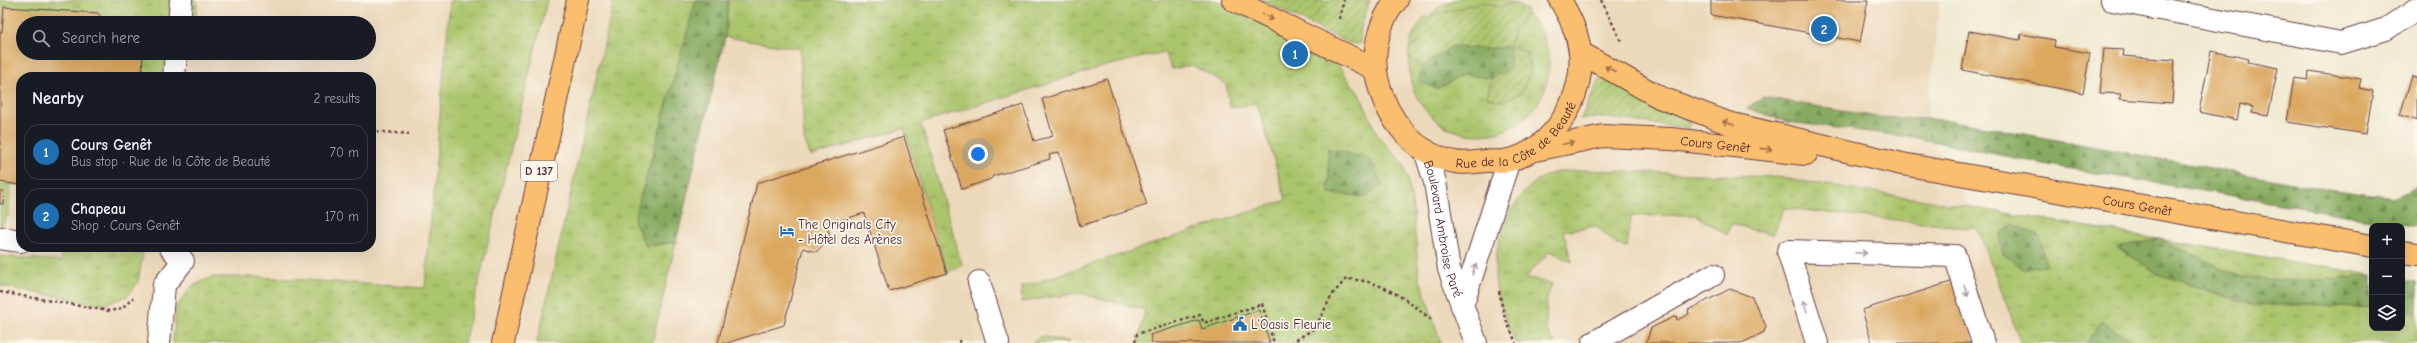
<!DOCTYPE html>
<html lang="en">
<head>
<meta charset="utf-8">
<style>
  body { margin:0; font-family:"Comic Neue",sans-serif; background:#20242c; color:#f1f3f6 }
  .controls { position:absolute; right:12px; bottom:12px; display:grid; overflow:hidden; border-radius:8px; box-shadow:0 4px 16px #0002 }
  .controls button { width:36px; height:36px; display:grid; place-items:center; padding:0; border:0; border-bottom:1px solid #363941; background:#171b24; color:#f1f3f6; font:20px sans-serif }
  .you { position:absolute; left:978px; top:154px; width:14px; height:14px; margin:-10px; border:3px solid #fff; border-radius:50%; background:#1a73e8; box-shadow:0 0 0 6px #1a73e833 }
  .badge { display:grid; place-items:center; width:26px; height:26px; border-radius:50%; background:#1f6fb2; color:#fff; font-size:13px; font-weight:700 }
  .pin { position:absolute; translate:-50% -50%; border:2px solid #fff; box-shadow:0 1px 4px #0006 }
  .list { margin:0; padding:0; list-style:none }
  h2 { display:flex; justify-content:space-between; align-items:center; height:52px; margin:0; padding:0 16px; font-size:17px }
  h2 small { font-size:13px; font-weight:400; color:#9ea1a6 }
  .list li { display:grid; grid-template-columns:26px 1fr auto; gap:12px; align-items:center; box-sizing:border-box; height:56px; margin:0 8px 8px; padding:0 8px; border:1px solid #363941; border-radius:16px }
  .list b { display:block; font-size:15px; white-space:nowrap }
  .list p { margin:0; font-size:13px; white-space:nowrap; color:#9ea1a6 }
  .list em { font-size:13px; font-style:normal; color:#9ea1a6 }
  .icon { flex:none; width:22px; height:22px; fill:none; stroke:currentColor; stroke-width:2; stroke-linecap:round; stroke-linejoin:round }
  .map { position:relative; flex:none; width:2417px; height:343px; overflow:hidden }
  .search { position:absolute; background:#171b24; box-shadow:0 4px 16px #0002; left:16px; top:16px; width:360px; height:44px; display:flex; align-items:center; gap:10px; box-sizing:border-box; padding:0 14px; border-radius:22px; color:#9ea1a6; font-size:15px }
  .panel { position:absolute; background:#171b24; box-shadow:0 4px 16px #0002; left:16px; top:72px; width:360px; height:180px; border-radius:16px }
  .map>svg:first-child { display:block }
</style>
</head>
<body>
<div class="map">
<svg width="2417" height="343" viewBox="0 0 2417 343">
  <defs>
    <pattern id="grass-tufts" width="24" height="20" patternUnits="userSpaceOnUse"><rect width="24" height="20" fill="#aac56c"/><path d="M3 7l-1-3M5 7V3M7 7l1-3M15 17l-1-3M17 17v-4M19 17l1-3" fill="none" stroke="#8c9f59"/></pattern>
    <pattern id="forest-firs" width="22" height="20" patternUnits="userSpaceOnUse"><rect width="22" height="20" fill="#87aa60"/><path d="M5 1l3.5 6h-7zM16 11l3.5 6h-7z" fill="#708a4f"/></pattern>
    <pattern id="garden-furrows" width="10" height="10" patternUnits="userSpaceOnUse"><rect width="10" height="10" fill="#aac56c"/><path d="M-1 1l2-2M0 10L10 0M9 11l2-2" fill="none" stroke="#8c9f59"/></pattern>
  </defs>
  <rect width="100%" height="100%" fill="#fbf7ec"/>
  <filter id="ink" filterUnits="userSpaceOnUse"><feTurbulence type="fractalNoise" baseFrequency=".025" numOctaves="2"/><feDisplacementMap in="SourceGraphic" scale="8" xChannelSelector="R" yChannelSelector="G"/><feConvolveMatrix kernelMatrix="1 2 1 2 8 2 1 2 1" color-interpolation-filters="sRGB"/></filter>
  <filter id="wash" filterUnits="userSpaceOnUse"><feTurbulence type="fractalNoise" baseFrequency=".012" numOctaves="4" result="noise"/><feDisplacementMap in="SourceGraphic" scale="16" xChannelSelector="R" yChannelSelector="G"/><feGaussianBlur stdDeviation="0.9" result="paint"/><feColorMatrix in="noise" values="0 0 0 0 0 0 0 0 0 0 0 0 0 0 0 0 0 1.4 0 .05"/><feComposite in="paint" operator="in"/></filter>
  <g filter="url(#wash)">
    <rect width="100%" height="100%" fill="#f0ead1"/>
    <path fill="#ecd8ba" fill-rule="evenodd" d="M 0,0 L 1940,0 L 1926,130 L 1970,207 L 2021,343 L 0,343 ZM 23,23 L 369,23 L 369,53 L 23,53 ZM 21,77 L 371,77 L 371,247 L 21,247 Z"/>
    <g fill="url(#grass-tufts)" stroke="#7a724c">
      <circle cx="1479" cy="65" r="70"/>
      <path d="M 0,0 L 197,0 L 196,23 L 23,23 L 23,53 L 176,53 L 174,77 L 21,77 L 21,185 L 10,184 L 9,214 L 0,228 Z"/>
      <path d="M 450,0 L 547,0 L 464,343 L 173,343 L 176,308 L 192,286 L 212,277 L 259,277 L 425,288 Z"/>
      <path d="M 614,0 L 696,0 L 634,221 L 646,246 L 676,242 L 652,343 L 537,343 Z"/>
      <path d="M 728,0 L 1214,0 L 1231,6 L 1334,60 L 1361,97 L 1378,136 L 1404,165 L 1412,200 L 1419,276 L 1441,343 L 1138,343 L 1145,310 L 1079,293 L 1021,302 L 1022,287 L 1286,200 L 1257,103 L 1230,108 L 1226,84 L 1192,65 L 1172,69 L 1164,52 L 1102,67 L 921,123 L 962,265 L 947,273 L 904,128 L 811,156 L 804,140 L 800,49 L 725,37 Z"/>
      <path d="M 1586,170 L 1776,177 L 1970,207 L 2372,275 L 2372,328 L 2402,328 L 2402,280 L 2417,282 L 2417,343 L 2021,343 L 1978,229 L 1784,208 L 1773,235 L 1731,224 L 1727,235 L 1695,215 L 1631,216 L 1627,247 L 1617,245 L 1596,226 L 1563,231 L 1572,262 L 1550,251 L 1526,277 L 1552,284 L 1547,298 L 1546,329 L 1555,343 L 1516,343 C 1506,322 1495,297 1495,273 C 1495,237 1513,191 1547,175 C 1557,170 1574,172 1586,170 Z"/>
      <path d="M 62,247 L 144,247 L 138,282 L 128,296 L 103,305 L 0,286 L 0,256 L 61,261 Z"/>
      <path d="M 1041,336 L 1069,342 L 1032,343 Z"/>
    </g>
    <g fill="url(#forest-firs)" stroke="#686446">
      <path d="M 696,0 L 728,0 L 725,37 L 676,242 L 646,246 L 634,221 Z"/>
      <path d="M 1452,46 L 1487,49 L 1510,46 L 1511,68 L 1492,79 L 1464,74 L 1437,89 L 1418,81 L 1422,67 Z"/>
      <path d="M 1763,97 L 1877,117 L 1948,120 L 2314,187 L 2393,198 L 2417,187 L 2417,227 L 2054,166 L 1911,137 L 1788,122 L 1747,108 Z"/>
      <path d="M 1328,148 L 1371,160 L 1382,185 L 1366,197 L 1329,193 Z"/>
      <path d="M 2013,224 L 2040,237 L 2046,266 L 2023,269 L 2003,254 L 1999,235 Z"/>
      <path d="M 2160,239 L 2241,277 L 2298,281 L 2372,276 L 2372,308 L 2321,305 L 2252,305 L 2158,274 L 2117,247 Z"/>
      <path d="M 2402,280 L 2417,282 L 2417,314 L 2402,311 Z"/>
      <path d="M 2102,321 L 2106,324 L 2135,343 L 2086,343 Z"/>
    </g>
    <g fill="url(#garden-furrows)" stroke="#7a724c">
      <path d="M 1260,0 L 1370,0 L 1361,26 L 1360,44 L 1349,43 Z"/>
      <path d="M 1482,2 L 1500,7 L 1514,2 L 1528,11 L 1513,33 L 1510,46 L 1527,52 L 1531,71 L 1522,92 L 1502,101 L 1487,97 L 1492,79 L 1511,68 L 1509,46 L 1487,49 L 1452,46 L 1422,67 L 1408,56 L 1411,39 L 1423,18 Z"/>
      <path d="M 1601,76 L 1692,119 L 1688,128 L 1601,117 L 1580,120 Z"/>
    </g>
    <g id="blocks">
      <g fill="#dba861">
        <path d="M 1711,0 L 1868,0 L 1860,42 L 1711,15 Z"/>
        <path d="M 4,7 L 98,13 L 105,23 L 23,23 L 23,53 L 143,53 L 142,77 L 21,77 L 21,185 L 0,182 L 0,32 L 2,32 Z"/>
        <path d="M 1969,31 L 2020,40 L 2021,34 L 2055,40 L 2054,47 L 2090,53 L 2083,93 L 1962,70 Z"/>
        <path d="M 2104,49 L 2124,50 L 2123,56 L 2175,60 L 2172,103 L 2120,99 L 2121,94 L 2100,93 Z"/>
        <path d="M 2211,51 L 2249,59 L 2248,62 L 2278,68 L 2268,116 L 2252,113 L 2253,107 L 2240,104 L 2237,120 L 2199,112 Z"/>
        <path d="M 2309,71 L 2361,79 L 2359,88 L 2373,91 L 2366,134 L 2287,122 L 2294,78 L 2308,80 Z"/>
        <path d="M 2412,76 L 2417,78 L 2417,121 L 2400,115 Z"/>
        <path d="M 1107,79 L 1147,205 L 1080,226 L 1059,152 L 1049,155 L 1050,159 L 993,176 L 991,179 L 962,189 L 943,130 L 1023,105 L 1034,141 L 1053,136 L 1042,99 Z"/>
        <path d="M 904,137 L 947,273 L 889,291 L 864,213 L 827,225 L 830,238 L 816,252 L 803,248 L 784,325 L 727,343 L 718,343 L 757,183 Z"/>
        <path d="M 0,191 L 4,191 L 3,204 L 0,204 Z"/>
        <path d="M 1957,280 L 1975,343 L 1872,343 L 1862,310 Z"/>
        <path d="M 1730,289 L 1752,297 L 1766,326 L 1764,332 L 1742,343 L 1646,343 L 1651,328 L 1676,316 L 1677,320 L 1689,314 L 1688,310 Z"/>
        <path d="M 1259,310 L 1270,343 L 1152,343 L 1150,335 L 1199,320 L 1202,329 Z"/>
      </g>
    </g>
  </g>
  <g filter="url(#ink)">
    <use href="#blocks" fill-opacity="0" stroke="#633d44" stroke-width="1"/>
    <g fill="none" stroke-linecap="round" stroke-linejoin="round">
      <defs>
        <g id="minor">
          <path d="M 2112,0 L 2341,43 L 2386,29 L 2417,9"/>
          <path d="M 179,23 L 181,0"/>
          <path d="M 174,77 L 176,53"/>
          <path id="s1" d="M 1425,150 L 1435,182 L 1449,269 L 1476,343"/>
          <path d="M 0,238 L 21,241"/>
          <path d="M 979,282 L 998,343"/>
          <path d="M 1462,306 L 1509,160"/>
          <path d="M 159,343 L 164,285 L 183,261 L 170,247"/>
          <path d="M 1593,343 L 1713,275"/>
          <path d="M 1817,343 L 1788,251 L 1955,256 L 1983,343"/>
        </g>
        <g id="major">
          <path d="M 1233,0 L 1375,69"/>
          <path id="s2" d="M 1397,0 C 1378,21 1371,55 1378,82 C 1387,119 1415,155 1455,162 C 1464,164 1476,162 1485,161 C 1493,161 1502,162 1509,160 C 1553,150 1585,96 1580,53 C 1578,33 1570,17 1560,0"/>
          <path id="s3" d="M 1581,53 L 1659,97 L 1728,123 L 1902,164 L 2372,246"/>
          <path id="s4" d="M 1535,150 L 1603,136 L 1671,139 L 1806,154"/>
          <path d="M 2402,252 L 2417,254"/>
          <path d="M 503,343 L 578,0"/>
        </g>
      </defs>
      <use href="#minor" stroke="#633d44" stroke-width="24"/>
      <use href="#major" stroke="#633d44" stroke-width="24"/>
      <g stroke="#633d44" stroke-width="2.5" stroke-dasharray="3 3" stroke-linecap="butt">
        <path d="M 1601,0 L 1621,41"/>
        <path d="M 1339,19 L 1344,0"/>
        <path d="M 371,131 L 409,134"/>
        <path d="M 1499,291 L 1504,315 L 1516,343"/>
        <path d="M 0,292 L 109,311 L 122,309 L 133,298"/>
        <path d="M 1135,342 L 1137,334 L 1200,315 L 1204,323 L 1262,304 L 1274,343"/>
        <path d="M 959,343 L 960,337"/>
        <path d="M 1291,343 L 1315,328 L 1332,295 L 1346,279 C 1382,280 1406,299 1433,321"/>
      </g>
      <use href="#minor" stroke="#fff" stroke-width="22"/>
      <use href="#major" stroke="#fbbe6e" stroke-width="22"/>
    </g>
    <defs><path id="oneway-shaft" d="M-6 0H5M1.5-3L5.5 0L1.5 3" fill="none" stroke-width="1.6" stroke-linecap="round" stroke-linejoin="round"/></defs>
    <g stroke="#a26e4c">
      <use href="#oneway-shaft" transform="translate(1268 17) rotate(26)"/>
      <use href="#oneway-shaft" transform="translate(1610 69) rotate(-152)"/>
      <use href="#oneway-shaft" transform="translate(1728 123) rotate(-163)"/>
      <use href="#oneway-shaft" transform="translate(1568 143) rotate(-12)"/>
      <use href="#oneway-shaft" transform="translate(1766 149) rotate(6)"/>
    </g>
    <g stroke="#ae9aa0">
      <use href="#oneway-shaft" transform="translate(1861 253) rotate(2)"/>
      <use href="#oneway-shaft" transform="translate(1474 269) rotate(-72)"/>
      <use href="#oneway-shaft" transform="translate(1966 291) rotate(72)"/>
      <use href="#oneway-shaft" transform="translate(1805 306) rotate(-107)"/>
    </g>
  </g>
  <defs>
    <symbol id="hotel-bare" viewBox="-9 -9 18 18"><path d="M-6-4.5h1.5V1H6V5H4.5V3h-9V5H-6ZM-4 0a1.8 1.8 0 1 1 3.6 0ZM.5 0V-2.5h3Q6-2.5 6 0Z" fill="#1f6fb2" stroke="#fbf7ec" stroke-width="2.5" paint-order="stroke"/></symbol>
    <symbol id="civic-bare" viewBox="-9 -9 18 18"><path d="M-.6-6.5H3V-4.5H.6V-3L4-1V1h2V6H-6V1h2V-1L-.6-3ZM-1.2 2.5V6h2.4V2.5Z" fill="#1f6fb2" stroke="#fbf7ec" stroke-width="2.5" paint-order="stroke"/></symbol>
  </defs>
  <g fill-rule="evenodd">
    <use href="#hotel-bare" x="777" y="221" width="20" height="20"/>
    <use href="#civic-bare" x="1230" y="314" width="20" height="20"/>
  </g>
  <g text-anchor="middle" stroke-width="3.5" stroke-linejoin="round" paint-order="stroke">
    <rect fill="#fbf7ec" stroke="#7f6065" stroke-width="1" x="521" y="161" width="36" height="20" rx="3"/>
    <g font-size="12" font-weight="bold" fill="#4a1f2b">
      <text x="539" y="175">D 137</text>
    </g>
    <g font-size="13" fill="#4a1f2b" stroke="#fbf7ec">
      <text dy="5" stroke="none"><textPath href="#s2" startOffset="276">Rue de la Côte de Beauté</textPath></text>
      <text dy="5" stroke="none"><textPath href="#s4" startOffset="182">Cours Genêt</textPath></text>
      <text dy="5" stroke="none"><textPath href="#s3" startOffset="581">Cours Genêt</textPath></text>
      <text dy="5" stroke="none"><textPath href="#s1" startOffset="81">Boulevard Ambroise Paré</textPath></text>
    </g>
    <g font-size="13" fill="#4a1f2b" stroke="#fbf7ec" text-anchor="start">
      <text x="798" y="229">The Originals City<tspan x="798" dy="15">- Hôtel des Arènes</tspan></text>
      <text x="1251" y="329">L'Oasis Fleurie</text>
    </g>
  </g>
</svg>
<div class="controls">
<button>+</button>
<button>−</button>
<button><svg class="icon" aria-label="layers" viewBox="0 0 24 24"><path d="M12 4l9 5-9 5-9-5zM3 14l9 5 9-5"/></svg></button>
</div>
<div class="you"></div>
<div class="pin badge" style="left:1295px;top:54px">1</div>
<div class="pin badge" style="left:1824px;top:29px">2</div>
<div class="search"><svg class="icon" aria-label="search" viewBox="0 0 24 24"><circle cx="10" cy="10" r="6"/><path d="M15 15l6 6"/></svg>Search here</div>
<section class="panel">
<h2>Nearby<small>2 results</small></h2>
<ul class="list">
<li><span class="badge">1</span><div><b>Cours Genêt</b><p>Bus stop · Rue de la Côte de Beauté</p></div><em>70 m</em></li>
<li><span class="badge">2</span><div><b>Chapeau</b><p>Shop · Cours Genêt</p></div><em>170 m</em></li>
</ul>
</section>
</div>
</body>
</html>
